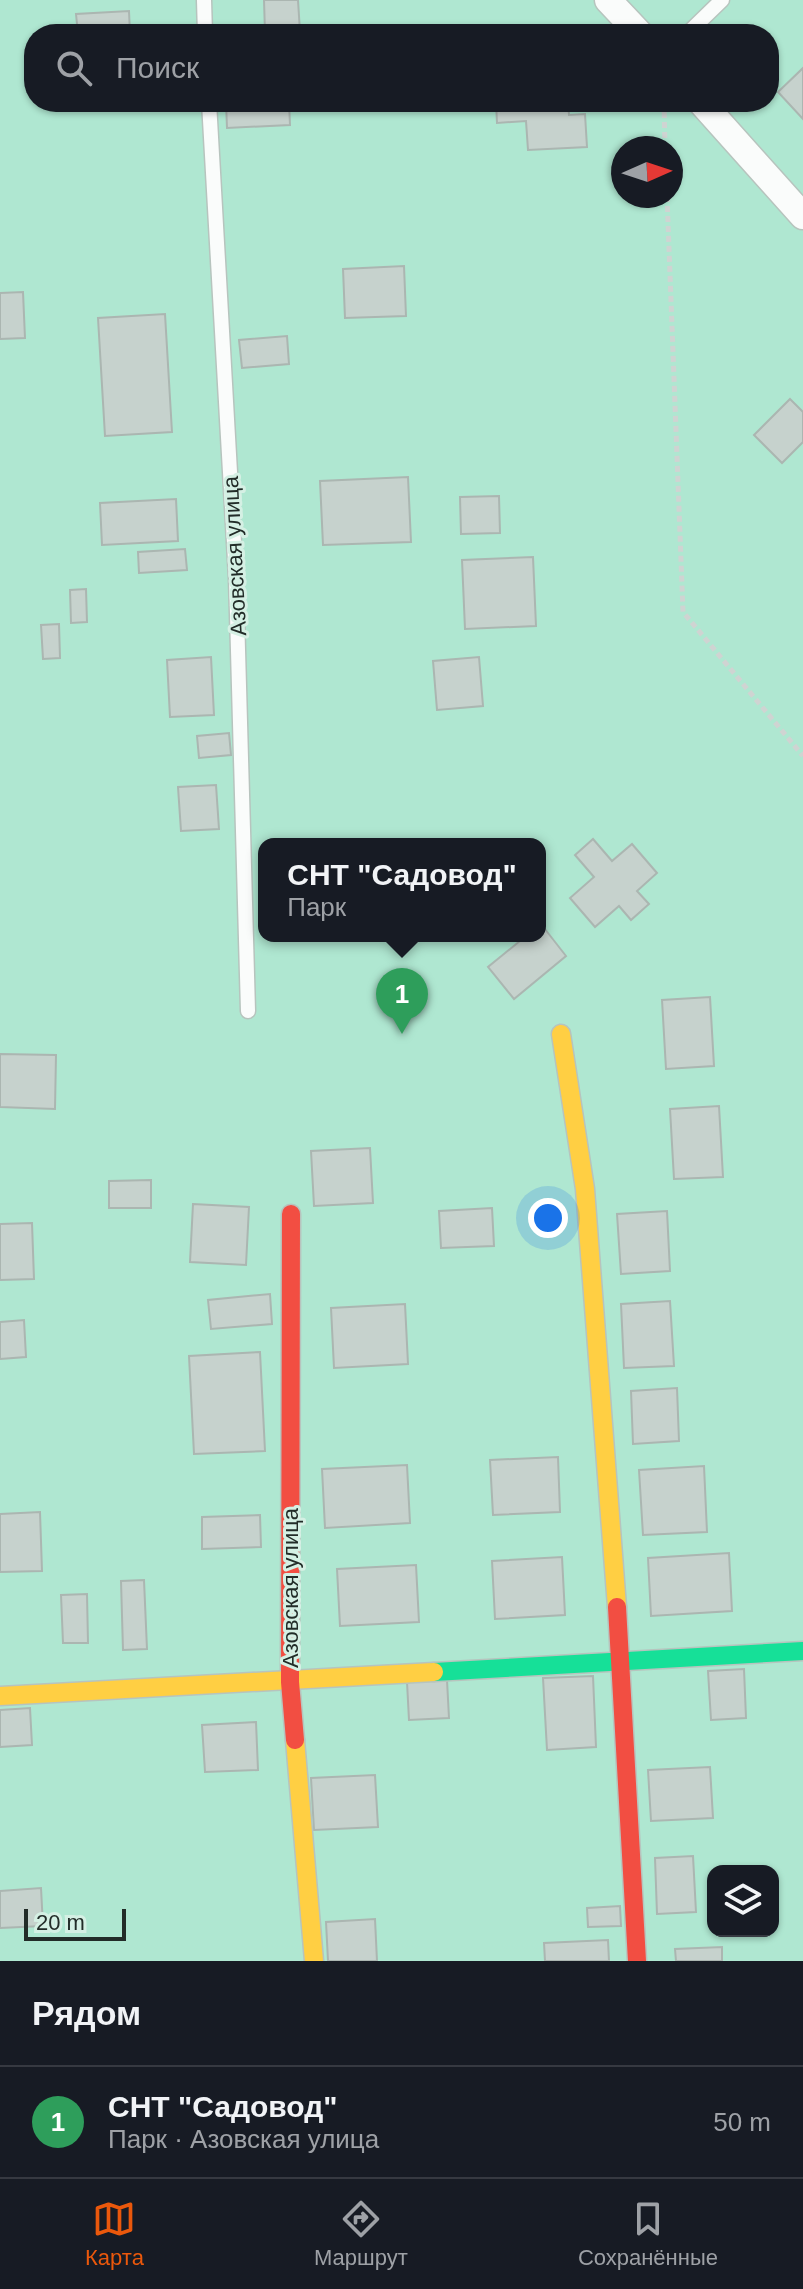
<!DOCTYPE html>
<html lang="ru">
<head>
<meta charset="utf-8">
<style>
  body { margin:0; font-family:Helvetica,sans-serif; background:#20242c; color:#f1f3f6 }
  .controls { position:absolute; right:24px; bottom:24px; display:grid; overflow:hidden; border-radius:16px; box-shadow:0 2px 6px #0004 }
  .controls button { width:72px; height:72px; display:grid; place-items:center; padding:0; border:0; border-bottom:2px solid #363941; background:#171b24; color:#f1f3f6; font:40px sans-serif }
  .compass { position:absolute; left:611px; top:136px; width:72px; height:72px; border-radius:50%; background:#171b24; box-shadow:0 2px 6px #0004; rotate:87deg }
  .scale { position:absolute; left:24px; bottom:20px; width:102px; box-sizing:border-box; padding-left:8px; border:4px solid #222c28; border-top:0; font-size:22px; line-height:28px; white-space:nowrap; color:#222c28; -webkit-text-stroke:6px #d5f0e4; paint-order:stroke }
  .you { position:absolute; left:548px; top:1218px; width:28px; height:28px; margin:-20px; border:6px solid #fff; border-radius:50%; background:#1a73e8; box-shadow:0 0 0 12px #1a73e833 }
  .badge { display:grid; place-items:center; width:52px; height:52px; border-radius:50%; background:#ea580c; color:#fff; font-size:26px; font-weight:700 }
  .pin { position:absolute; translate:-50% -66px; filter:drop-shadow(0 2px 4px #0008) }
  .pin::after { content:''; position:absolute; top:42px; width:28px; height:24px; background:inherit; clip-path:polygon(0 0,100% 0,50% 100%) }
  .popup { position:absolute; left:258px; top:838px; width:288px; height:104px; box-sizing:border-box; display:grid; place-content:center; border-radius:16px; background:#171b24; filter:drop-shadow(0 2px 6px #0005); font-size:26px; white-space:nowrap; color:#9ea1a6 }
  .popup b { font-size:30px; color:#f1f3f6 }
  .popup::after { content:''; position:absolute; left:50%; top:100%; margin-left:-16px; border:16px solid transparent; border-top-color:#171b24 }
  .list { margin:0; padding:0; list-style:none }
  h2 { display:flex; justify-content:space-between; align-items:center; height:104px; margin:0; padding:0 32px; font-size:34px }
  h2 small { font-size:26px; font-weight:400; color:#9ea1a6 }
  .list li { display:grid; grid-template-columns:52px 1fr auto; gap:24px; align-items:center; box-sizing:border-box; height:112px; padding:0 32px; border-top:2px solid #363941 }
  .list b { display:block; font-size:30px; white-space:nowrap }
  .list p { margin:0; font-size:26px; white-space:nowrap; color:#9ea1a6 }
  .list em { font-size:26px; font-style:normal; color:#9ea1a6 }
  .icon { flex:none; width:44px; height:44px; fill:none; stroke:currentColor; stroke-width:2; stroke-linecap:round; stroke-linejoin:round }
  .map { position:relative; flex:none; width:803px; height:1961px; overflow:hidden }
  .search { position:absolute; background:#171b24; box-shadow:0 2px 6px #0004; left:24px; right:24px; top:24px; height:88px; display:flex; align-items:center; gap:20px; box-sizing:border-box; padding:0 28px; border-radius:32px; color:#9ea1a6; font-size:30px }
  .sheet { height:216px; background:#171b24 }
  nav { display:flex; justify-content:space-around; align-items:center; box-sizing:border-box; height:112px; border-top:2px solid #363941; background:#171b24; font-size:22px; color:#9ea1a6 }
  nav a { display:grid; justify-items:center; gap:4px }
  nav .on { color:#ea580c }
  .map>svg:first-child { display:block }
</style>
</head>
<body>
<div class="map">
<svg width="803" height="1961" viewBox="0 0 803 1961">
  <rect width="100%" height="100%" fill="#dbeae3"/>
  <path fill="#afe7d1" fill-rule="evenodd" d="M 0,0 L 803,0 L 803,1961 L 0,1961 ZM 34,34 L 769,34 L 769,102 L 34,102 ZM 623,148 L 671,148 L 671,196 L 623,196 ZM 264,844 L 540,844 L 540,936 L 264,936 ZM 713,1871 L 773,1871 L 773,1931 L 713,1931 Z"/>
  <g fill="#c6d2cd" stroke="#abb6b1" stroke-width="2">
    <path d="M 264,0 L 298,0 L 300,32 L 265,33 Z"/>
    <path d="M 129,11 L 130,34 L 78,34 L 76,14 Z"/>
    <path d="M 803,68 L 803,119 L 778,92 Z"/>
    <path d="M 226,102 L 289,102 L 290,125 L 227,128 Z"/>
    <path d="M 496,102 L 568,102 L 569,115 L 585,114 L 587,147 L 528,150 L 526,121 L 497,123 Z"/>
    <path d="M 404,266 L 406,316 L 345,318 L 343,269 Z"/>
    <path d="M 23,292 L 25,338 L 0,339 L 0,293 Z"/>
    <path d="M 165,314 L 172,432 L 105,436 L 98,318 Z"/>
    <path d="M 287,336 L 289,364 L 242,368 L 239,340 Z"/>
    <path d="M 790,399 L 803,412 L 803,442 L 782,463 L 754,435 Z"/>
    <path d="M 408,477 L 411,542 L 323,545 L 320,481 Z"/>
    <path d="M 499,496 L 500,533 L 461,534 L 460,497 Z"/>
    <path d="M 176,499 L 178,541 L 102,545 L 100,503 Z"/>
    <path d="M 185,549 L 187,570 L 139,573 L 138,552 Z"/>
    <path d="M 533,557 L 536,626 L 465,629 L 462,560 Z"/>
    <path d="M 86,589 L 87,622 L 71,623 L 70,590 Z"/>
    <path d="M 59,624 L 60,658 L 43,659 L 41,625 Z"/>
    <path d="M 211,657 L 214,715 L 170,717 L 167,660 Z"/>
    <path d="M 479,657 L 483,706 L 437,710 L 433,661 Z"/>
    <path d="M 229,733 L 231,755 L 199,758 L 197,736 Z"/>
    <path d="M 216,785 L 219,829 L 181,831 L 178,787 Z"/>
    <path d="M 593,839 L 612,861 L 632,844 L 657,873 L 637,891 L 649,904 L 631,920 L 619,906 L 595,927 L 570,898 L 594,877 L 575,855 Z"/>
    <path d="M 541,924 L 566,956 L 514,999 L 488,967 L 526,936 L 540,936 Z"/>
    <path d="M 710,997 L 714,1066 L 666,1069 L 662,1000 Z"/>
    <path d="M 0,1054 L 56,1055 L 55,1109 L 0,1107 Z"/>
    <path d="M 719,1106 L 723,1177 L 674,1179 L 670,1109 Z"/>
    <path d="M 370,1148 L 373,1203 L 314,1206 L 311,1151 Z"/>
    <path d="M 151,1180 L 151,1208 L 109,1208 L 109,1181 Z"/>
    <path d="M 193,1204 L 249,1207 L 246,1265 L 190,1262 Z"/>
    <path d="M 492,1208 L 494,1246 L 441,1248 L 439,1211 Z"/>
    <path d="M 667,1211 L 670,1271 L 621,1274 L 617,1214 Z"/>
    <path d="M 32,1223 L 34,1279 L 0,1280 L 0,1224 Z"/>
    <path d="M 270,1294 L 272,1324 L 211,1329 L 208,1300 Z"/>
    <path d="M 670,1301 L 674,1366 L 624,1368 L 621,1304 Z"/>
    <path d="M 405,1304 L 408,1364 L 334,1368 L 331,1308 Z"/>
    <path d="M 24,1320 L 26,1357 L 0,1359 L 0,1322 Z"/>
    <path d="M 260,1352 L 265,1451 L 194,1454 L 189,1356 Z"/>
    <path d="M 677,1388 L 679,1441 L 633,1444 L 631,1391 Z"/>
    <path d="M 558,1457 L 560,1512 L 493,1515 L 490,1460 Z"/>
    <path d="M 407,1465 L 410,1523 L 325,1528 L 322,1469 Z"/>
    <path d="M 704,1466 L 707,1532 L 643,1535 L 639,1470 Z"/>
    <path d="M 40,1512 L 42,1571 L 0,1572 L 0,1514 Z"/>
    <path d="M 260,1515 L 261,1547 L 202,1549 L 202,1517 Z"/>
    <path d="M 729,1553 L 732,1611 L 651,1616 L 648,1558 Z"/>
    <path d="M 562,1557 L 565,1615 L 495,1619 L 492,1561 Z"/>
    <path d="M 416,1565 L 419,1622 L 340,1626 L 337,1569 Z"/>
    <path d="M 144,1580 L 147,1649 L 123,1650 L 121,1581 Z"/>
    <path d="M 87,1594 L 88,1643 L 63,1643 L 61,1595 Z"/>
    <path d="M 744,1669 L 746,1718 L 711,1720 L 708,1671 Z"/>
    <path d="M 593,1676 L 596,1747 L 547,1750 L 543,1678 Z"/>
    <path d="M 447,1680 L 449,1718 L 409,1720 L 407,1682 Z"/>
    <path d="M 30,1708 L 32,1745 L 0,1747 L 0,1710 Z"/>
    <path d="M 256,1722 L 258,1770 L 205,1772 L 202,1725 Z"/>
    <path d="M 710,1767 L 713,1818 L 651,1821 L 648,1770 Z"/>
    <path d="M 375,1775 L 378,1827 L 314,1830 L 311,1778 Z"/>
    <path d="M 693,1856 L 696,1912 L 657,1914 L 655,1858 Z"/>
    <path d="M 41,1888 L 43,1926 L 0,1928 L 0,1891 Z"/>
    <path d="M 620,1906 L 621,1926 L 588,1927 L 587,1908 Z"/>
    <path d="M 375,1919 L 377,1961 L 328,1961 L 326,1922 Z"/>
    <path d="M 608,1940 L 609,1961 L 545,1961 L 544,1943 Z"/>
    <path d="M 722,1947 L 722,1961 L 676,1961 L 675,1949 Z"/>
  </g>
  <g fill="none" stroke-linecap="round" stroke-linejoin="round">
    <defs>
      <g id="lane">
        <path d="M 204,0 L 205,34"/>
        <path d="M 687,34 L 722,0"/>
        <path d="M 209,102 L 236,578 L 248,1011"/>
      </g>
      <g id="street">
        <path d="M 608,0 L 640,34"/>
        <path d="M 701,102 L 803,216"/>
      </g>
      <path id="fast" d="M 434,1672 L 803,1651"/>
      <g id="slow">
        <path d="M 561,1034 L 585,1189 L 617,1607"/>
        <path d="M 0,1696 L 434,1672"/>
        <path d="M 295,1740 L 314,1961"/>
      </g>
      <g id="jam">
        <path d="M 291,1214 L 290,1682 L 295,1740"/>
        <path d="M 617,1607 L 637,1961"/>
      </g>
    </defs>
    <use href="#lane" stroke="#b7c4be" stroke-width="17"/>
    <use href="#street" stroke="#b7c4be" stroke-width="29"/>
    <use href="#fast" stroke="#b7c4be" stroke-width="21"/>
    <use href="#slow" stroke="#b7c4be" stroke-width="21"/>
    <use href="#jam" stroke="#b7c4be" stroke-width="21"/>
    <g stroke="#cfd4d2" stroke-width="5" stroke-dasharray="6 4" stroke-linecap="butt">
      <path d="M 664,102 L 665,148"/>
      <path d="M 667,196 L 683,612 L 803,756"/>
    </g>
    <use href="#lane" stroke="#fafcfb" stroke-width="14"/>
    <use href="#street" stroke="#fafcfb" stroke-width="26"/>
    <use href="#fast" stroke="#16e098" stroke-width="18"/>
    <use href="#slow" stroke="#ffcf43" stroke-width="18"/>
    <use href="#jam" stroke="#f24e42" stroke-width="18"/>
  </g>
  <g text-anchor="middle" stroke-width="6" stroke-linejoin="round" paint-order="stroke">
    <g font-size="22" fill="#222c28" stroke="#d5f0e4">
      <text transform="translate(234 556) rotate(-93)" y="8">Азовская улица</text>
      <text transform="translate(290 1588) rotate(-90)" y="8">Азовская улица</text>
    </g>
  </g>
</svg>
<div class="controls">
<button><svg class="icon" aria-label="layers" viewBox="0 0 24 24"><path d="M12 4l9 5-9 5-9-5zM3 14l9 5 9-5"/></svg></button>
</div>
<svg class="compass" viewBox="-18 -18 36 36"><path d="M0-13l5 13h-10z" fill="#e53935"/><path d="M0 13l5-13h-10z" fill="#9ea1a6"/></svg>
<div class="scale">20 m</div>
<div class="you"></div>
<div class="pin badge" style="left:402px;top:1034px;background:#2e9e5b">1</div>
<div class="popup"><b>СНТ &quot;Садовод&quot;</b>Парк</div>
<div class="search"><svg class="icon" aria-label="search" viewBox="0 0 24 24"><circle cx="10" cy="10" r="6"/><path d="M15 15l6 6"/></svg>Поиск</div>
</div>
<section class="sheet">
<h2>Рядом<small></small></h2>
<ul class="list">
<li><span class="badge" style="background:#2e9e5b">1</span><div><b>СНТ &quot;Садовод&quot;</b><p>Парк · Азовская улица</p></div><em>50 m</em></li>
</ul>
</section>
<nav>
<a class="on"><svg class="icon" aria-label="map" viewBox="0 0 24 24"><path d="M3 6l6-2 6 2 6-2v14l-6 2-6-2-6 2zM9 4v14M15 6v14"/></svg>Карта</a>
<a><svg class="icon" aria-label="directions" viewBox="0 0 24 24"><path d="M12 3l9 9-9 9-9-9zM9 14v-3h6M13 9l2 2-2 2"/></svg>Маршрут</a>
<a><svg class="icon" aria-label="saved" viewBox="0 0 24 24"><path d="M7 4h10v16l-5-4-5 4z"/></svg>Сохранённые</a>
</nav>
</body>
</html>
